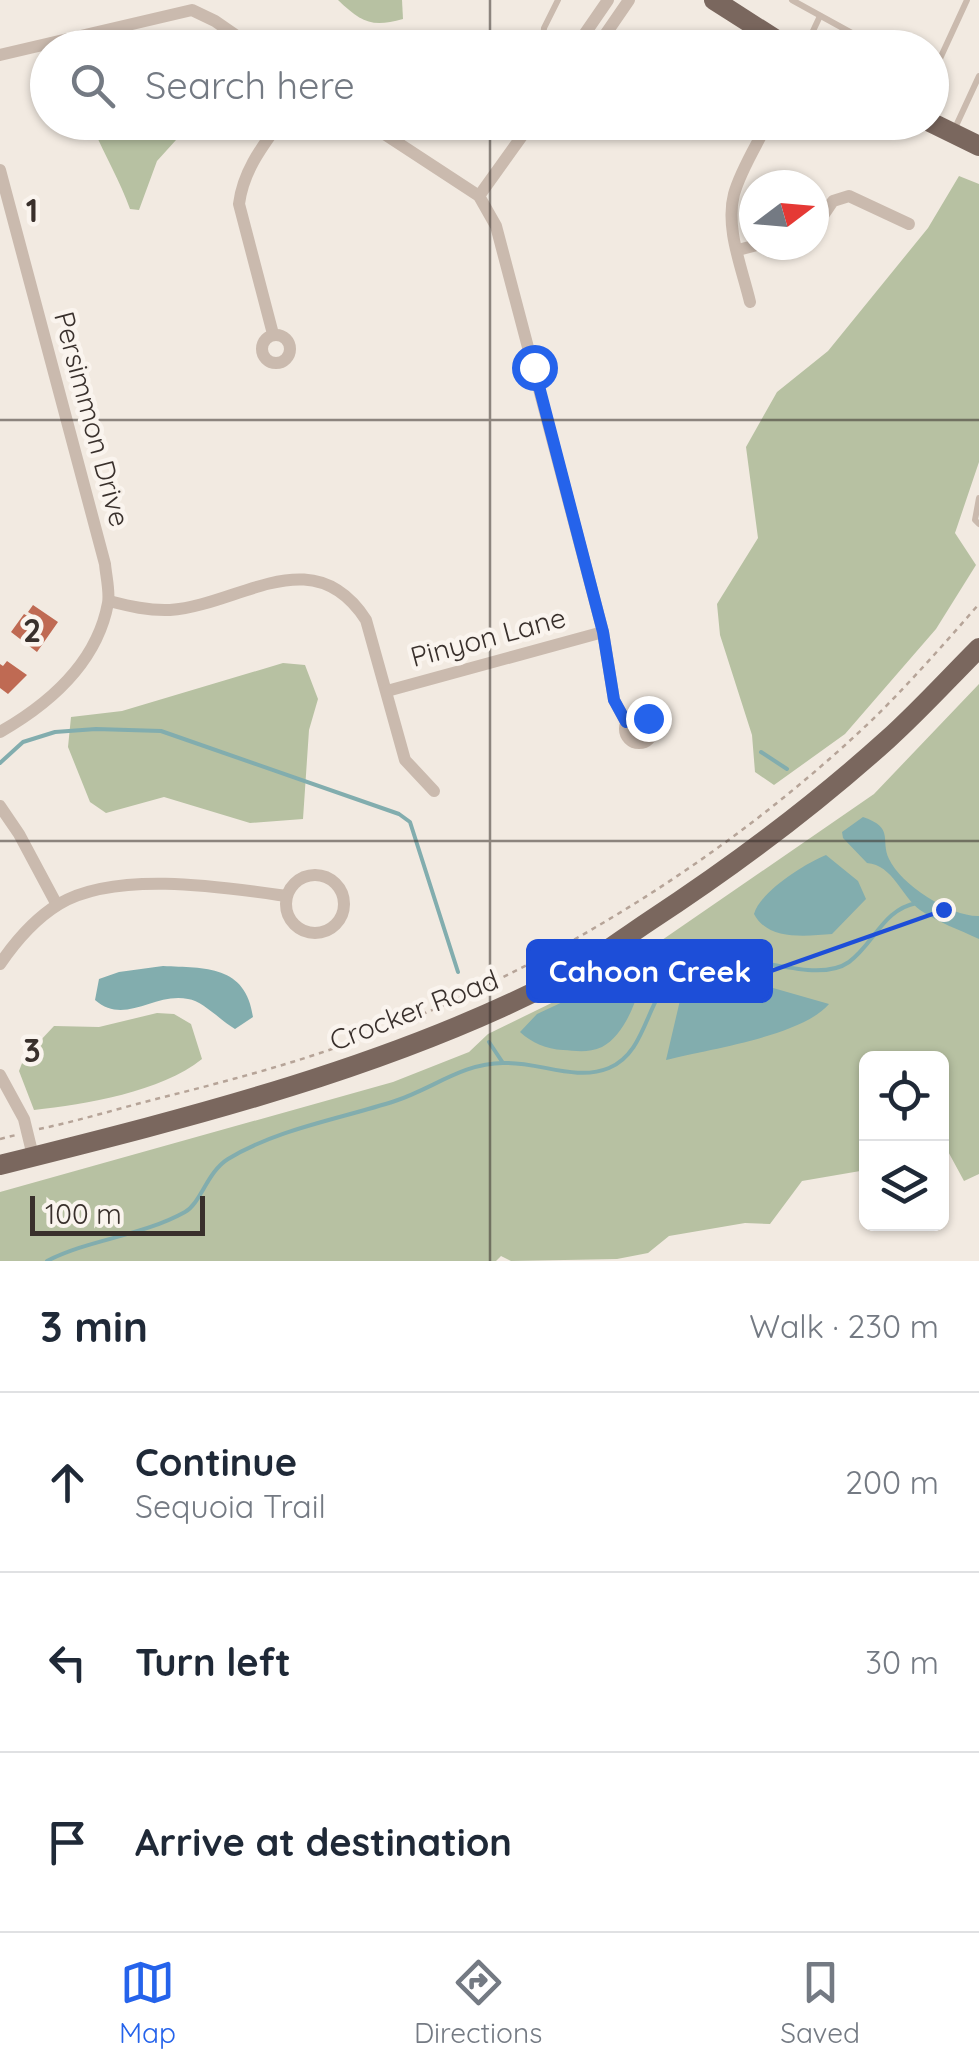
<!DOCTYPE html>
<html lang="en">
<head>
<meta charset="utf-8">
<style>
  body { margin:0; font-family:Quicksand,sans-serif; background:#f6f6f7; color:#1f2937 }
  .controls { position:absolute; right:30px; bottom:30px; display:grid; overflow:hidden; border-radius:15px; box-shadow:0 2px 8px #0004 }
  .controls button { width:90px; height:90px; display:grid; place-items:center; padding:0; border:0; border-bottom:2px solid #e0e1e3; background:#fff; color:#1f2937; font:50px sans-serif }
  .compass { position:absolute; left:739px; top:170px; width:90px; height:90px; border-radius:50%; background:#fff; box-shadow:0 2px 8px #0004; rotate:74deg }
  .scale { position:absolute; left:30px; bottom:25px; width:175px; box-sizing:border-box; padding-left:10px; border:5px solid #39302c; border-top:0; font-size:28px; line-height:35px; white-space:nowrap; color:#39302c; -webkit-text-stroke:8px #faf4ee; paint-order:stroke }
  .stop { position:absolute; width:30px; height:30px; margin:-22px; border:8px solid #2563eb; border-radius:50%; background:#fff }
  .stop.end { background:#2563eb; border-color:#fff; box-shadow:0 2px 10px #0008 }
  .list { margin:0; padding:0; list-style:none }
  h2 { display:flex; justify-content:space-between; align-items:center; height:130px; margin:0; padding:0 40px; font-size:42px }
  h2 small { font-size:32px; font-weight:400; color:#747a83 }
  .list li { display:grid; grid-template-columns:65px 1fr auto; gap:30px; align-items:center; box-sizing:border-box; height:180px; padding:0 40px; border-top:2px solid #e0e1e3 }
  .list b { display:block; font-size:38px; white-space:nowrap }
  .list p { margin:0; font-size:32px; white-space:nowrap; color:#747a83 }
  .list em { font-size:32px; font-style:normal; color:#747a83 }
  .icon { flex:none; width:55px; height:55px; fill:none; stroke:currentColor; stroke-width:2; stroke-linecap:round; stroke-linejoin:round }
  .map { position:relative; flex:none; width:979px; height:1261px; overflow:hidden }
  .search { position:absolute; background:#fff; box-shadow:0 2px 8px #0004; left:30px; right:30px; top:30px; height:110px; display:flex; align-items:center; gap:25px; box-sizing:border-box; padding:0 35px; border-radius:55px; color:#747a83; font-size:38px }
  .sheet { height:670px; background:#fff }
  nav { display:flex; justify-content:space-around; align-items:center; box-sizing:border-box; height:140px; border-top:2px solid #e0e1e3; background:#fff; font-size:28px; color:#747a83 }
  nav a { display:grid; justify-items:center; gap:5px }
  nav .on { color:#2563eb }
  .map>svg:first-child { display:block }
</style>
</head>
<body>
<div class="map">
<svg width="979" height="1261" viewBox="0 0 979 1261">
  <rect width="100%" height="100%" fill="#f2eae1"/>
  <g fill="#b7c1a2">
    <path d="M 338,0 L 402,0 L 403,19 C 371,28 361,22 338,0 Z"/>
    <path d="M 94,123 L 182,123 L 176,140 L 157,161 L 139,210 L 130,209 C 120,181 105,156 93,128 Z"/>
    <path d="M 959,176 L 979,184 L 979,462 L 955,533 L 976,565 L 936,629 L 845,734 L 774,785 L 755,772 L 752,735 L 720,635 L 717,604 L 758,538 L 746,447 L 777,392 L 828,351 L 928,228 Z"/>
    <path d="M 283,663 L 305,665 L 318,699 L 309,730 L 303,819 L 250,823 L 164,797 L 106,813 L 90,802 L 68,747 L 71,717 L 122,711 Z"/>
    <path d="M 979,684 L 979,1174 L 964,1181 L 944,1144 L 946,1100 L 942,1082 L 942,1058 L 866,1058 L 866,1170 L 802,1181 L 770,1224 L 745,1223 L 669,1236 L 648,1253 L 617,1259 L 511,1261 L 501,1256 L 496,1261 L 0,1261 L 0,1192 L 393,1082 L 469,1052 L 488,1034 L 617,971 L 874,794 Z"/>
    <path d="M 157,1013 L 174,1014 L 191,1024 L 202,1059 C 161,1092 86,1104 34,1110 L 19,1071 L 24,1058 L 54,1026 L 99,1027 Z"/>
  </g>
  <g fill="#82adae">
    <path d="M 863,817 C 895,828 880,840 889,859 C 901,885 951,917 979,916 L 979,939 C 960,930 937,922 920,910 C 902,897 893,865 867,863 L 843,838 L 842,832 Z"/>
    <path d="M 826,855 L 858,881 L 866,899 L 832,934 C 806,936 768,941 754,914 C 760,892 804,864 826,855 Z"/>
    <path d="M 644,964 C 642,989 627,1034 602,1047 C 589,1053 576,1051 563,1050 C 546,1049 532,1043 520,1032 L 537,1014 Z"/>
    <path d="M 163,966 C 205,968 246,965 253,1017 L 235,1029 C 221,1021 203,1001 188,999 C 154,992 125,1026 95,1000 L 99,979 L 119,972 Z"/>
    <path d="M 715,981 L 773,988 L 829,1004 C 802,1036 709,1049 666,1060 L 681,996 L 695,986 Z"/>
  </g>
  <g fill="none" stroke-linecap="round" stroke-linejoin="round">
    <g stroke="#82adae" stroke-width="4">
      <path d="M 761,752 L 787,769"/>
      <path d="M 0,763 L 23,742 L 55,732 L 96,729 L 161,731 L 399,814 L 410,822 L 458,972"/>
      <path d="M 489,1042 L 503,1063 C 538,1061 575,1082 609,1068 C 657,1048 642,970 706,958 C 745,950 815,986 849,962 C 874,944 883,909 917,903"/>
      <path d="M 47,1261 C 90,1239 142,1236 185,1212 C 201,1203 207,1172 228,1159 C 277,1129 340,1119 395,1101 C 432,1089 463,1063 503,1063"/>
    </g>
  </g>
  <g fill="#bf6a53">
    <path d="M 33,605 L 58,622 L 37,652 L 11,632 L 24,614 L 31,618 L 33,615 L 28,612 Z"/>
    <path d="M 7,661 L 27,675 L 8,694 L 0,688 L 0,664 L 3,666 Z"/>
  </g>
  <g fill="none" stroke-linecap="round" stroke-linejoin="round">
    <g stroke="#b6a498" stroke-width="2.5" stroke-dasharray="5 5" stroke-linecap="butt">
      <path d="M 39,1129 C 78,1121 117,1109 156,1099 C 232,1080 308,1060 381,1031 C 561,961 731,854 871,721 C 909,684 944,644 979,604"/>
      <path d="M 0,1139 L 16,1135"/>
    </g>
    <g stroke="#cabaae" stroke-width="6">
      <path d="M 792,0 L 879,48"/>
      <path d="M 542,46 L 570,48"/>
      <path d="M 542,48 L 544,28 L 558,0"/>
      <path d="M 805,48 L 820,16"/>
      <path d="M 932,76 L 967,0"/>
      <path d="M 955,128 L 979,76"/>
      <path d="M 979,498 L 975,520 L 979,524"/>
    </g>
    <g stroke="#cabaae" stroke-width="12">
      <path d="M 575,48 L 608,0"/>
      <path d="M 596,48 L 629,0"/>
      <path d="M 0,55 L 192,10 L 215,21 L 254,48"/>
      <path d="M 366,122 L 479,196 L 496,226 L 603,632 L 614,700 L 626,722"/>
      <path d="M 0,170 L 105,564 C 106,576 110,592 108,603 C 97,663 49,704 0,732"/>
      <path d="M 479,196 L 532,122"/>
      <path d="M 814,229 L 833,201 L 849,196 L 909,224"/>
      <path d="M 738,250 L 757,245"/>
      <path d="M 750,302 C 742,268 725,228 734,194 C 741,169 757,145 768,122"/>
      <path d="M 273,334 L 239,204 C 243,172 261,148 280,122"/>
      <circle cx="276" cy="349" r="14"/>
      <path d="M 109,601 C 129,606 149,611 170,610 C 240,605 313,538 366,620 L 405,760 L 434,791"/>
      <path d="M 387,691 L 603,632"/>
      <circle cx="639" cy="729" r="14"/>
      <path d="M 0,806 L 19,834 L 57,905"/>
      <circle cx="315" cy="904" r="29"/>
      <path d="M 0,964 C 15,942 36,918 59,904 C 116,870 223,887 286,896"/>
      <path d="M 0,1075 L 24,1119 L 33,1156"/>
    </g>
    <g stroke="#7a675e" stroke-width="20">
      <path d="M 714,0 L 789,48"/>
      <path d="M 930,122 L 979,146"/>
      <path d="M 0,1165 C 188,1118 393,1067 566,976 C 594,961 621,940 648,922 C 729,869 816,804 888,739 C 920,710 949,678 979,648"/>
    </g>
  </g>
  <g fill="none" stroke-linecap="round" stroke-linejoin="round">
    <path stroke="#2563eb" stroke-width="12" d="M 534,367 L 603,632 L 614,700 L 626,722 L 636,714 L 648,718"/>
  </g>
  <path fill="none" stroke="#39302c" stroke-width="2.5" stroke-opacity="0.55" d="M 490,0 L 490,48M 490,122 L 490,1261M 0,420 L 979,420M 0,841 L 979,841"/>
  <g text-anchor="middle" stroke-width="9" stroke-linejoin="round" paint-order="stroke">
    <g font-size="28" fill="#39302c" stroke="#faf4ee">
      <text transform="translate(92 419) rotate(75)" y="10">Persimmon Drive</text>
      <text transform="translate(488 637) rotate(-15)" y="10">Pinyon Lane</text>
      <text transform="translate(414 1010) rotate(-21)" y="10">Crocker Road</text>
    </g>
  </g>
  <g font-size="32" text-anchor="middle" font-weight="bold" fill="#39302c" stroke="#faf4ee" stroke-width="9" stroke-linejoin="round" paint-order="stroke">
    <text x="32" y="222">1</text>
    <text x="32" y="642">2</text>
    <text x="32" y="1062">3</text>
  </g>
  <path fill="none" stroke="#1d4ed8" stroke-width="4" d="M944 910L771 971"/>
  <circle fill="#1d4ed8" stroke="#faf4ee" stroke-width="4" cx="944" cy="910" r="10"/>
  <rect fill="#1d4ed8" stroke="#1d4ed8" stroke-width="4" x="528" y="941" width="243" height="60" rx="10"/>
  <g font-size="30" text-anchor="middle" font-weight="bold" fill="#fff">
    <text x="650" y="982">Cahoon Creek</text>
  </g>
</svg>
<div class="controls">
<button><svg class="icon" aria-label="locate" viewBox="0 0 24 24"><circle cx="12" cy="12" r="6"/><path d="M12 2v4M12 18v4M2 12h4M18 12h4"/></svg></button>
<button><svg class="icon" aria-label="layers" viewBox="0 0 24 24"><path d="M12 4l9 5-9 5-9-5zM3 14l9 5 9-5"/></svg></button>
</div>
<svg class="compass" viewBox="-18 -18 36 36"><path d="M0-13l5 13h-10z" fill="#e53935"/><path d="M0 13l5-13h-10z" fill="#747a83"/></svg>
<div class="scale">100 m</div>
<div class="stop" style="left:534px;top:367px"></div>
<div class="stop end" style="left:648px;top:718px"></div>
<div class="search"><svg class="icon" aria-label="search" viewBox="0 0 24 24"><circle cx="10" cy="10" r="6"/><path d="M15 15l6 6"/></svg>Search here</div>
</div>
<section class="sheet">
<h2>3 min<small>Walk · 230 m</small></h2>
<ul class="list">
<li><svg class="icon" aria-label="ahead" viewBox="0 0 24 24"><path d="M12 20V5M6 11l6-6 6 6"/></svg><div><b>Continue</b><p>Sequoia Trail</p></div><em>200 m</em></li>
<li><svg class="icon" aria-label="left" viewBox="0 0 24 24"><path d="M17 20v-9H6M10 6l-5 5 5 5"/></svg><div><b>Turn left</b></div><em>30 m</em></li>
<li><svg class="icon" aria-label="arrive" viewBox="0 0 24 24"><path d="M6 21V4h12l-3 4 3 4H6"/></svg><div><b>Arrive at destination</b></div></li>
</ul>
</section>
<nav>
<a class="on"><svg class="icon" aria-label="map" viewBox="0 0 24 24"><path d="M3 6l6-2 6 2 6-2v14l-6 2-6-2-6 2zM9 4v14M15 6v14"/></svg>Map</a>
<a><svg class="icon" aria-label="directions" viewBox="0 0 24 24"><path d="M12 3l9 9-9 9-9-9zM9 14v-3h6M13 9l2 2-2 2"/></svg>Directions</a>
<a><svg class="icon" aria-label="saved" viewBox="0 0 24 24"><path d="M7 4h10v16l-5-4-5 4z"/></svg>Saved</a>
</nav>
</body>
</html>
